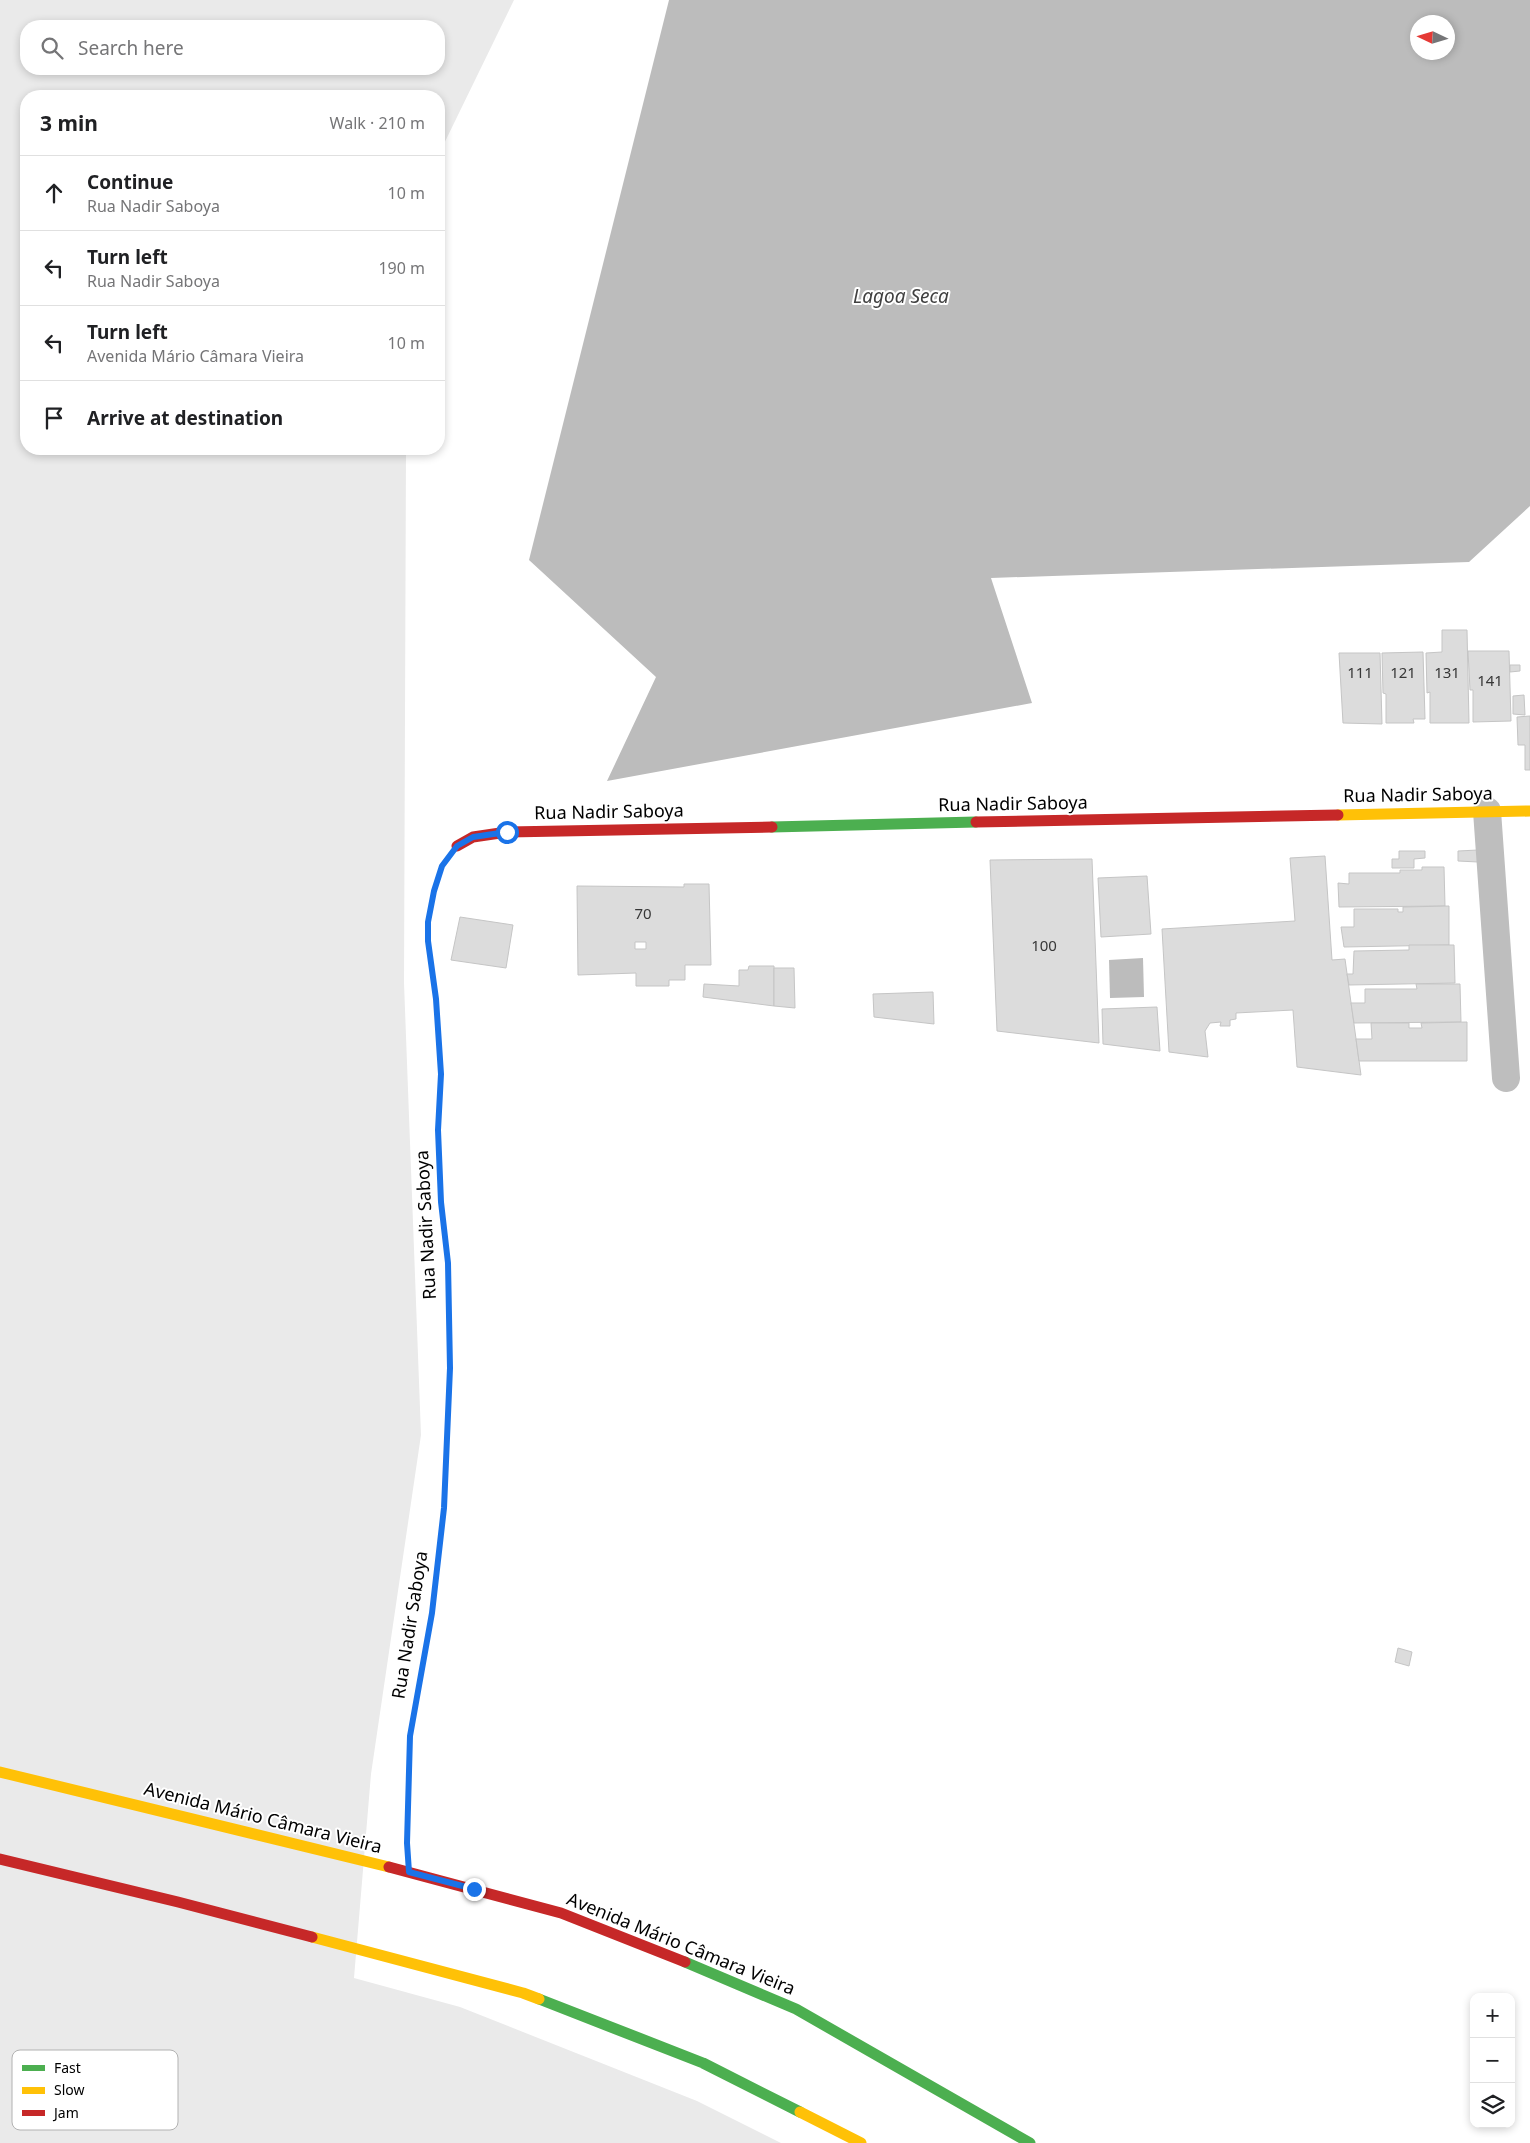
<!DOCTYPE html>
<html lang="en">
<head>
<meta charset="utf-8">
<style>
  body { margin:0; font-family:"Noto Sans",sans-serif; background:#f2f2f2; color:#202124 }
  .controls { position:absolute; right:15px; bottom:15px; display:grid; overflow:hidden; border-radius:10px; box-shadow:0 2px 8px #0003 }
  .controls button { width:45px; height:45px; display:grid; place-items:center; padding:0; border:0; border-bottom:1px solid #e0e0e0; background:#fff; color:#202124; font:25px sans-serif }
  .compass { position:absolute; left:1410px; top:15px; width:45px; height:45px; border-radius:50%; background:#fff; box-shadow:0 2px 8px #0003; rotate:274deg }
  .stop { position:absolute; width:15px; height:15px; margin:-11px; border:4px solid #1a73e8; border-radius:50%; background:#fff }
  .stop.end { background:#1a73e8; border-color:#fff; box-shadow:0 1px 5px #0008 }
  .list { margin:0; padding:0; list-style:none }
  h2 { display:flex; justify-content:space-between; align-items:center; height:65px; margin:0; padding:0 20px; font-size:21px }
  h2 small { font-size:16px; font-weight:400; color:#757577 }
  .list li { display:grid; grid-template-columns:32px 1fr auto; gap:15px; align-items:center; box-sizing:border-box; height:75px; padding:0 20px; border-top:1px solid #e0e0e0 }
  .list b { display:block; font-size:19px; white-space:nowrap }
  .list p { margin:0; font-size:16px; white-space:nowrap; color:#757577 }
  .list em { font-size:16px; font-style:normal; color:#757577 }
  .icon { flex:none; width:28px; height:28px; fill:none; stroke:currentColor; stroke-width:2; stroke-linecap:round; stroke-linejoin:round }
  .map { position:relative; flex:none; width:1530px; height:2143px; overflow:hidden }
  .search { position:absolute; background:#fff; box-shadow:0 2px 8px #0003; left:20px; top:20px; width:425px; height:55px; display:flex; align-items:center; gap:12px; box-sizing:border-box; padding:0 18px; border-radius:20px; color:#757577; font-size:19px }
  .panel { position:absolute; background:#fff; box-shadow:0 2px 8px #0003; left:20px; top:90px; width:425px; height:365px; border-radius:20px }
  .map>svg:first-child { display:block }
</style>
</head>
<body>
<div class="map">
<svg width="1530" height="2143" viewBox="0 0 1530 2143">
  <rect width="100%" height="100%" fill="#fff"/>
  <path fill="#eaeaea" fill-rule="evenodd" d="M 0,0 L 514,0 L 439,154 L 439,96 L 26,96 L 26,449 L 406,449 L 404,983 L 421,1435 L 371,1774 L 354,1978 L 460,2007 L 697,2101 L 781,2143 L 0,2143 ZM 26,26 L 439,26 L 439,69 L 26,69 Z"/>
  <g fill="#bcbcbc" fill-rule="evenodd">
    <path d="M 669,0 L 1530,0 L 1530,506 L 1469,562 L 991,578 L 1032,703 L 607,781 L 656,677 L 529,560 ZM 1418,22 L 1448,22 L 1448,52 L 1418,52 Z"/>
    <path d="M 1143,958 L 1144,997 L 1110,998 L 1109,960 Z"/>
  </g>
  <g fill="#dcdcdc" stroke="#c5c5c5" fill-rule="evenodd">
    <path d="M 1442,630 L 1467,630 L 1469,723 L 1430,723 L 1430,692 L 1427,693 L 1426,653 L 1442,652 Z"/>
    <path d="M 1468,651 L 1509,651 L 1511,721 L 1473,722 L 1473,690 L 1470,690 Z"/>
    <path d="M 1423,652 L 1425,719 L 1413,719 L 1414,723 L 1386,723 L 1386,694 L 1383,693 L 1382,653 Z"/>
    <path d="M 1339,653 L 1380,653 L 1382,724 L 1343,723 Z"/>
    <path d="M 1510,665 L 1520,665 L 1520,671 L 1510,672 Z"/>
    <path d="M 1524,695 L 1525,715 L 1513,714 L 1513,696 Z"/>
    <path d="M 1530,716 L 1530,770 L 1525,770 L 1525,745 L 1518,745 L 1517,717 Z"/>
    <path d="M 1478,850 L 1478,862 L 1458,861 L 1458,851 Z"/>
    <path d="M 1399,851 L 1425,851 L 1425,858 L 1414,859 L 1414,868 L 1392,868 L 1392,859 L 1399,859 Z"/>
    <path d="M 1325,856 L 1332,960 L 1345,959 L 1361,1075 L 1297,1067 L 1293,1010 L 1236,1013 L 1236,1019 L 1230,1020 L 1230,1026 L 1220,1026 L 1221,1022 L 1210,1023 L 1205,1031 L 1208,1057 L 1169,1052 L 1162,929 L 1295,921 L 1290,858 Z"/>
    <path d="M 1092,859 L 1099,1043 L 997,1031 L 990,860 Z"/>
    <path d="M 1422,867 L 1444,867 L 1445,906 L 1339,907 L 1338,883 L 1349,884 L 1349,873 L 1400,873 L 1400,870 L 1422,870 Z"/>
    <path d="M 1147,876 L 1151,934 L 1101,937 L 1098,878 Z"/>
    <path d="M 684,884 L 709,884 L 711,965 L 685,965 L 685,980 L 669,980 L 669,986 L 636,986 L 636,973 L 578,975 L 577,886 L 684,887 ZM 635,942 L 646,942 L 646,949 L 635,949 Z"/>
    <path d="M 1449,906 L 1449,945 L 1344,947 L 1341,927 L 1354,927 L 1354,909 L 1398,909 L 1398,912 L 1403,912 L 1403,907 Z"/>
    <path d="M 460,917 L 513,925 L 506,968 L 451,960 Z"/>
    <path d="M 1409,945 L 1454,945 L 1455,983 L 1349,985 L 1347,974 L 1353,974 L 1354,951 L 1409,950 Z"/>
    <path d="M 749,966 L 774,966 L 774,1006 L 703,997 L 704,984 L 739,986 L 739,970 L 748,970 Z"/>
    <path d="M 774,968 L 794,968 L 795,1008 L 774,1006 Z"/>
    <path d="M 1416,984 L 1460,984 L 1461,1022 L 1354,1023 L 1351,1003 L 1365,1003 L 1365,989 L 1417,989 Z"/>
    <path d="M 933,992 L 934,1024 L 874,1017 L 873,994 Z"/>
    <path d="M 1157,1007 L 1160,1051 L 1103,1044 L 1102,1009 Z"/>
    <path d="M 1467,1022 L 1467,1061 L 1359,1061 L 1356,1039 L 1372,1039 L 1371,1023 L 1409,1023 L 1409,1028 L 1422,1028 L 1421,1023 Z"/>
    <path d="M 1398,1648 L 1412,1652 L 1409,1666 L 1395,1662 Z"/>
  </g>
  <g fill="none" stroke-linecap="round" stroke-linejoin="round">
    <path stroke="#b8b8b8" stroke-width="3" stroke-dasharray="1 2.5" stroke-linecap="butt" d="M 407,1839 L 410,1736 L 432,1613 L 444,1508 L 450,1368 L 448,1263 L 441,1203 L 438,1130 L 441,1074 L 436,999 L 428,941 L 428,922 L 434,891 L 440,873"/>
    <path stroke="#bebebe" stroke-width="28" d="M 1487,811 L 1506,1078"/>
    <g stroke="#4caf50" stroke-width="11">
      <path d="M 772,827 L 976,822"/>
      <path d="M 685,1962 L 796,2009 L 1030,2143"/>
      <path d="M 539,1999 L 703,2063 L 800,2112"/>
    </g>
    <g stroke="#ffc107" stroke-width="11">
      <path d="M 1338,815 L 1530,811"/>
      <path d="M 0,1772 L 389,1867"/>
      <path d="M 312,1937 L 523,1993 L 539,1999"/>
      <path d="M 800,2112 L 861,2143"/>
    </g>
    <g stroke="#c62828" stroke-width="11">
      <path d="M 976,822 L 1338,815"/>
      <path d="M 457,846 L 473,837 L 507,832 L 772,827"/>
      <path d="M 0,1859 L 178,1902 L 312,1937"/>
      <path d="M 389,1867 L 561,1913 L 685,1962"/>
    </g>
  </g>
  <g fill="none" stroke-linecap="round" stroke-linejoin="round">
    <path stroke="#1a73e8" stroke-width="6" d="M 474,1889 L 409,1872 L 407,1843 L 410,1736 L 432,1613 L 444,1508 L 450,1368 L 448,1263 L 441,1202 L 438,1130 L 441,1074 L 436,999 L 428,941 L 428,922 L 434,891 L 442,866 L 457,846 L 473,837 L 507,832"/>
  </g>
  <g text-anchor="middle" stroke-width="4" stroke-linejoin="round" paint-order="stroke">
    <g font-size="15" fill="#373737">
      <text x="1360" y="678">111</text>
      <text x="1403" y="678">121</text>
      <text x="1447" y="678">131</text>
      <text x="1490" y="686">141</text>
      <text x="643" y="919">70</text>
      <text x="1044" y="951">100</text>
    </g>
    <g font-size="18" fill="#000" stroke="#fff">
      <text transform="translate(1418 795) rotate(-1)" y="6">Rua Nadir Saboya</text>
      <text transform="translate(1013 804) rotate(-1)" y="6">Rua Nadir Saboya</text>
      <text transform="translate(609 812) rotate(-1)" y="6">Rua Nadir Saboya</text>
      <text transform="translate(426 1225) rotate(-93)" y="6">Rua Nadir Saboya</text>
      <text transform="translate(410 1625) rotate(-81)" y="6">Rua Nadir Saboya</text>
      <text transform="translate(263 1818) rotate(14)" y="6">Avenida Mário Câmara Vieira</text>
      <text transform="translate(681 1944) rotate(22)" y="6">Avenida Mário Câmara Vieira</text>
    </g>
    <g font-size="19" font-style="italic" fill="#404040" stroke="#fff">
      <text x="901" y="303">Lagoa Seca</text>
    </g>
  </g>
  <rect x="12" y="2050" width="166" height="80" rx="8" fill="#fff" stroke="#b2b2b2" stroke-width="1"/>
  <rect x="22" y="2065" width="23" height="6" fill="#4caf50"/>
  <rect x="22" y="2087" width="23" height="7" fill="#ffc107"/>
  <rect x="22" y="2110" width="23" height="6" fill="#c62828"/>
  <g font-size="14" fill="#000">
    <text x="54" y="2073">Fast</text>
    <text x="54" y="2095">Slow</text>
    <text x="54" y="2118">Jam</text>
  </g>
</svg>
<div class="controls">
<button>+</button>
<button>−</button>
<button><svg class="icon" aria-label="layers" viewBox="0 0 24 24"><path d="M12 4l9 5-9 5-9-5zM3 14l9 5 9-5"/></svg></button>
</div>
<svg class="compass" viewBox="-18 -18 36 36"><path d="M0-13l5 13h-10z" fill="#e53935"/><path d="M0 13l5-13h-10z" fill="#757577"/></svg>
<div class="stop" style="left:507px;top:832px"></div>
<div class="stop end" style="left:474px;top:1889px"></div>
<div class="search"><svg class="icon" aria-label="search" viewBox="0 0 24 24"><circle cx="10" cy="10" r="6"/><path d="M15 15l6 6"/></svg>Search here</div>
<section class="panel">
<h2>3 min<small>Walk · 210 m</small></h2>
<ul class="list">
<li><svg class="icon" aria-label="ahead" viewBox="0 0 24 24"><path d="M12 20V5M6 11l6-6 6 6"/></svg><div><b>Continue</b><p>Rua Nadir Saboya</p></div><em>10 m</em></li>
<li><svg class="icon" aria-label="left" viewBox="0 0 24 24"><path d="M17 20v-9H6M10 6l-5 5 5 5"/></svg><div><b>Turn left</b><p>Rua Nadir Saboya</p></div><em>190 m</em></li>
<li><svg class="icon" aria-label="left" viewBox="0 0 24 24"><path d="M17 20v-9H6M10 6l-5 5 5 5"/></svg><div><b>Turn left</b><p>Avenida Mário Câmara Vieira</p></div><em>10 m</em></li>
<li><svg class="icon" aria-label="arrive" viewBox="0 0 24 24"><path d="M6 21V4h12l-3 4 3 4H6"/></svg><div><b>Arrive at destination</b></div></li>
</ul>
</section>
</div>
</body>
</html>
